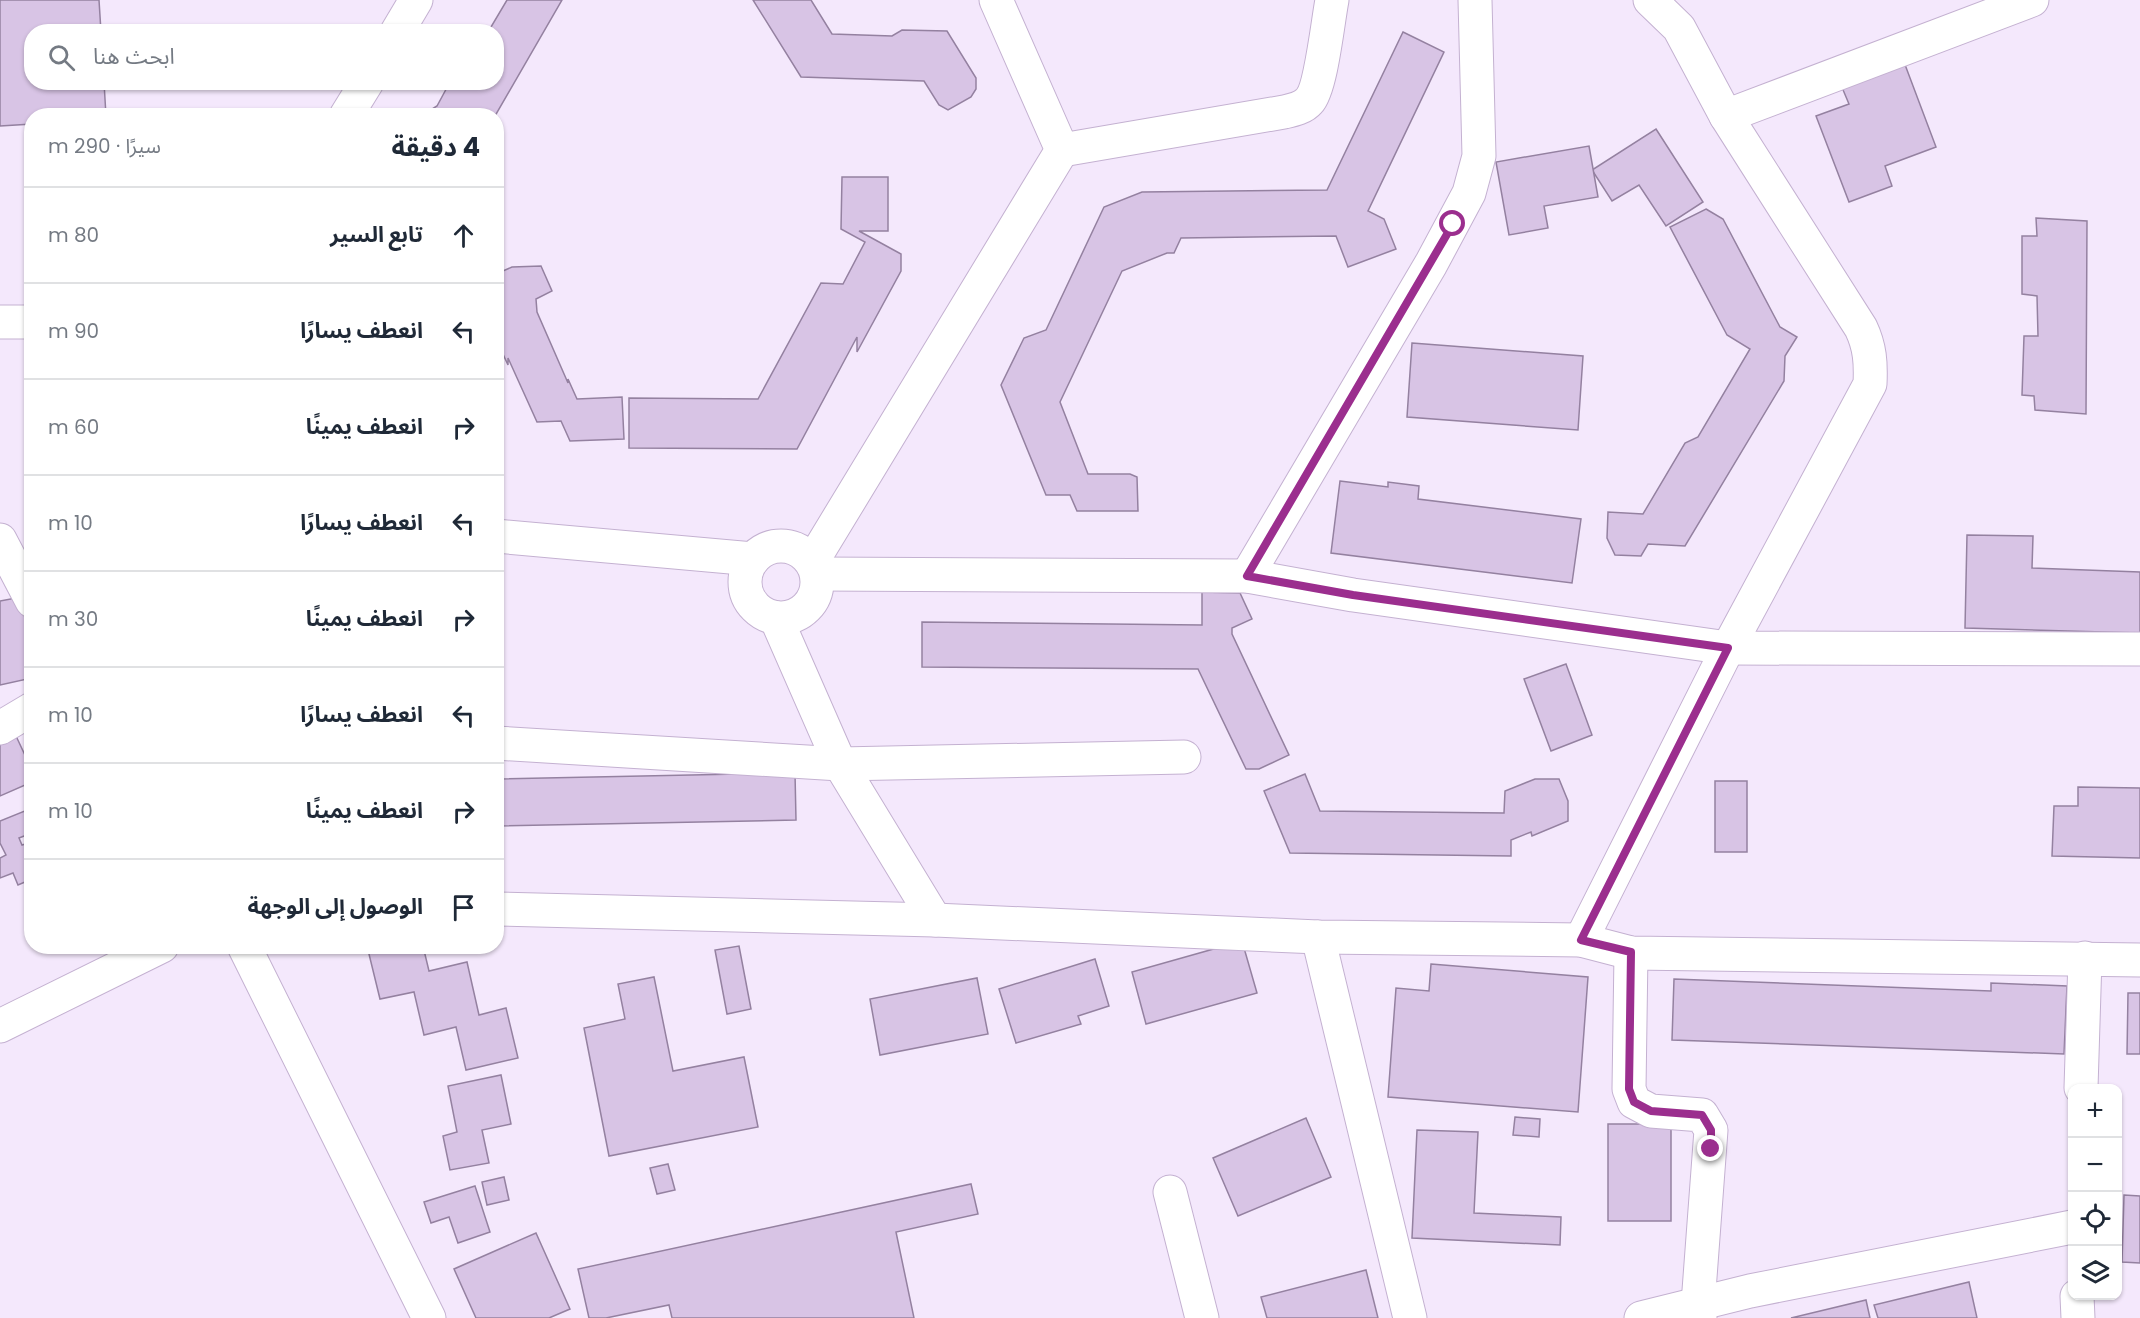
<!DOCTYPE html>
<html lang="ar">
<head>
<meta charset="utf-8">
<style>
  body { margin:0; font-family:Poppins,"Noto Sans Arabic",sans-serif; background:#f2f2f3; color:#1f2937; direction:rtl }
  .controls { position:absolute; right:18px; bottom:18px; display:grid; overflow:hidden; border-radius:12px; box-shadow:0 2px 4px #0004 }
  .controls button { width:54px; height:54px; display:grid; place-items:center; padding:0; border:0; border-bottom:2px solid #e0e1e3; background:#fff; color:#1f2937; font:30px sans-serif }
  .stop { position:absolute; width:18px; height:18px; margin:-14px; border:4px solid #9b2e8e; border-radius:50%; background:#fff }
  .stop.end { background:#9b2e8e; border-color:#fff; box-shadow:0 2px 6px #0008 }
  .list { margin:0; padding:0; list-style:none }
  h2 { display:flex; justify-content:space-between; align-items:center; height:78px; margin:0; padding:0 24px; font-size:26px }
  h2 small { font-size:20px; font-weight:400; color:#747a83 }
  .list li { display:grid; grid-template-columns:39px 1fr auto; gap:18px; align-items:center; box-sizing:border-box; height:96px; padding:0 24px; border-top:2px solid #e0e1e3 }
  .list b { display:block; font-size:22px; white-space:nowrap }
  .list em { font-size:20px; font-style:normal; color:#747a83 }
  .icon { flex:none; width:33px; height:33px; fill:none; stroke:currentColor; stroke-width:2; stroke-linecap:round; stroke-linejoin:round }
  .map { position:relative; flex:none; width:2140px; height:1318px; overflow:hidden; direction:ltr }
  .search { position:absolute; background:#fff; box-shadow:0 2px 4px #0004; left:24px; top:24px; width:480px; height:66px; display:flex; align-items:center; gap:15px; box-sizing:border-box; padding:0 21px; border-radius:24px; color:#747a83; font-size:22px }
  .panel { position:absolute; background:#fff; box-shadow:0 2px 4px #0004; left:24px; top:108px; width:480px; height:846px; border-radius:24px; direction:rtl }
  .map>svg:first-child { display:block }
</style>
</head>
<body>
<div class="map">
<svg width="2140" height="1318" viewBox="0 0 2140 1318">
  <rect width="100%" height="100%" fill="#f4e8fc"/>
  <g fill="#d8c4e5" stroke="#9481a0" stroke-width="1.5">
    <path d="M 0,0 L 99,0 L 101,32 L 32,32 L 32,82 L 104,82 L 106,116 L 32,116 L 32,124 L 0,126 Z"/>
    <path d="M 507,0 L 562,0 L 495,116 L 421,116 L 437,106 L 450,82 L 496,82 L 496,32 L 488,32 Z"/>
    <path d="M 753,0 L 811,0 L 832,34 L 892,36 L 902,30 L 947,31 L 976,78 L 976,89 L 971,97 L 948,110 L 939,105 L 924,81 L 801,77 Z"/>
    <path d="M 1403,32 L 1444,52 L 1368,211 L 1384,219 L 1396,249 L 1348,267 L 1336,236 L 1181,238 L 1174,253 L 1167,253 L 1122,271 L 1060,402 L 1088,474 L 1130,474 L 1137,477 L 1138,511 L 1077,511 L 1070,495 L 1046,495 L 1001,385 L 1024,338 L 1046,330 L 1104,207 L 1142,192 L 1327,190 Z"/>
    <path d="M 1904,62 L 1936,147 L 1885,166 L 1892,186 L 1849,202 L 1816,116 L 1849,104 L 1841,85 Z"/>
    <path d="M 1656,129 L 1703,202 L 1666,226 L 1639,185 L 1612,201 L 1592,170 Z"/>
    <path d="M 1589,146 L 1598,197 L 1544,206 L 1548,228 L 1509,235 L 1496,162 Z"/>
    <path d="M 842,177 L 888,177 L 888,231 L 859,231 L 901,254 L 901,271 L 857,352 L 857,337 L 797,449 L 629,448 L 629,398 L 758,399 L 821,283 L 843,284 L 865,242 L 841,229 Z"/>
    <path d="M 1706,209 L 1723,219 L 1780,327 L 1797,337 L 1785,356 L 1784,381 L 1685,546 L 1648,544 L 1641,556 L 1615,555 L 1607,538 L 1608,512 L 1643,514 L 1685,443 L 1698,437 L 1750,349 L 1727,335 L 1670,227 Z"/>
    <path d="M 2036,218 L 2087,221 L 2086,414 L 2035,410 L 2034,396 L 2022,395 L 2024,336 L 2038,336 L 2037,296 L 2022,294 L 2022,236 L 2037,236 Z"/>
    <path d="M 541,266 L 552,291 L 536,299 L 537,312 L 568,383 L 568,379 L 577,399 L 622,397 L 624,439 L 570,441 L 561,421 L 537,422 L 508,358 L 508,365 L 496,339 L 496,274 L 512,267 Z"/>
    <path d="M 1412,343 L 1583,356 L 1578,430 L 1407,417 Z"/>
    <path d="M 1340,481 L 1388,487 L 1388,482 L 1419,486 L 1418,499 L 1581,519 L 1572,583 L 1331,553 Z"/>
    <path d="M 1967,535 L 2033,536 L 2032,568 L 2140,572 L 2140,633 L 1965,628 Z"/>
    <path d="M 1202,592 L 1240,593 L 1252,619 L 1232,628 L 1232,634 L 1289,755 L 1259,769 L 1246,769 L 1198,669 L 922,667 L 922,622 L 1202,625 Z"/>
    <path d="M 21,597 L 32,642 L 32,678 L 0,685 L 0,601 Z"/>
    <path d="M 1566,664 L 1592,735 L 1551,751 L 1524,679 Z"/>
    <path d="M 16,736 L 32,770 L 32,782 L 0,796 L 0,743 Z"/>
    <path d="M 795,773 L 796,820 L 496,826 L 496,779 Z"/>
    <path d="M 1305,774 L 1320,811 L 1504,813 L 1505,791 L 1535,779 L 1559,779 L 1568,801 L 1568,821 L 1532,836 L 1531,832 L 1511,840 L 1511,856 L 1290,853 L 1264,791 Z"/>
    <rect x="1715" y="781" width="32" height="71"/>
    <path d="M 2078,787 L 2140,788 L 2140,858 L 2052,856 L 2054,806 L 2078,806 Z"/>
    <path d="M 32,808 L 32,833 L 19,838 L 22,845 L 32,842 L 32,879 L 18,885 L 13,873 L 0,878 L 0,858 L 6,855 L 0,843 L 0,821 Z"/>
    <path d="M 1242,941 L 1257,993 L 1146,1024 L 1132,972 Z"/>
    <path d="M 381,946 L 423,946 L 429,971 L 467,962 L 479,1015 L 506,1008 L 518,1058 L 466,1070 L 456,1027 L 424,1035 L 414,992 L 380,999 L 368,950 Z"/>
    <path d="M 739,946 L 751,1009 L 727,1014 L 715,950 Z"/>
    <path d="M 1095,959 L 1109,1006 L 1078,1016 L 1081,1024 L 1016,1043 L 999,989 Z"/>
    <path d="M 1431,964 L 1588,977 L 1578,1112 L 1388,1097 L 1396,988 L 1429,991 Z"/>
    <path d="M 654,977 L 673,1071 L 744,1057 L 758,1127 L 609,1156 L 584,1028 L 625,1019 L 618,984 Z"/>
    <path d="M 977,978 L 988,1034 L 880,1055 L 870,999 Z"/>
    <path d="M 1674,979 L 1991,991 L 1991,983 L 2067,986 L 2064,1054 L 1672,1040 Z"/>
    <path d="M 2128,993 L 2140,993 L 2140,1054 L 2127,1054 Z"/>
    <path d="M 501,1075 L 511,1124 L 482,1130 L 489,1163 L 450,1170 L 443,1136 L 457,1132 L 448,1086 Z"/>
    <path d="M 1515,1117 L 1540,1119 L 1539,1137 L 1513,1135 Z"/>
    <path d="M 1306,1118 L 1331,1177 L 1238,1216 L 1213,1158 Z"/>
    <rect x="1608" y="1124" width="63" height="97"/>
    <path d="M 1417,1130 L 1478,1132 L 1474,1213 L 1561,1217 L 1560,1245 L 1412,1238 Z"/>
    <path d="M 668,1164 L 675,1190 L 657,1194 L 650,1168 Z"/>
    <path d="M 504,1177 L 509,1200 L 487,1205 L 482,1182 Z"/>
    <path d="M 971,1184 L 978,1214 L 896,1232 L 914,1318 L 672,1318 L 669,1305 L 606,1318 L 589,1318 L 578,1269 Z"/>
    <path d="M 475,1186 L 490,1232 L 458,1243 L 449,1217 L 431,1223 L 424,1202 Z"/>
    <path d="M 2124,1195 L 2140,1196 L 2140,1263 L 2122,1262 Z"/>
    <path d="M 536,1233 L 570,1309 L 549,1318 L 476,1318 L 454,1269 Z"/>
    <path d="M 1366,1270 L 1378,1318 L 1267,1318 L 1261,1297 Z"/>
    <path d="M 1969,1282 L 1977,1318 L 1878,1318 L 1874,1305 Z"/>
    <path d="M 1866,1300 L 1870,1318 L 1791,1318 Z"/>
  </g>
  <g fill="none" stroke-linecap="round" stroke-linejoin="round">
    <defs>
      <g id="minor">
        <path d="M 397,32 L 416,0"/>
        <path d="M 346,116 L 367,82"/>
        <path d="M 1726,116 L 2032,0"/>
        <path d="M 1062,150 L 1284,112 C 1293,110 1303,108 1309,101 C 1321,89 1328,20 1332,0"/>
        <path d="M 0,322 L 32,322"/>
        <path d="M 496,536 L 753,559"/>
        <path d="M 0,540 L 32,601"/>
        <circle cx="781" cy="582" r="36"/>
        <path d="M 812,562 L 1062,150 L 996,0"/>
        <path d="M 817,574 L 1247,576 L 1353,595 L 1728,648 L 2140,649"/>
        <path d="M 1247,576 L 1431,264 L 1469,193 L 1479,156 L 1475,0"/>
        <path d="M 776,618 L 840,764 L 935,920"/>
        <path d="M 0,728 L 32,709"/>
        <path d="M 496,743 L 840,764 L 1184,757"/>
        <path d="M 496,909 L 935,920 L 1318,937 L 1581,940 L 1631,953 L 2140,960"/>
        <path d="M 1318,937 L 1410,1318"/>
        <path d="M 1581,940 L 1728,648 L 1870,384 C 1871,363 1870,347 1861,328 L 1726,116 L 1679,28 L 1650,0"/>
        <path d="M 244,946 L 429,1318"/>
        <path d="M 1631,953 L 1629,1089 L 1634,1102 L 1651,1111 L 1702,1115 L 1711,1130 L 1698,1304 L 1700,1318"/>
        <path d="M 0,1026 L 162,946"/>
        <path d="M 2081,1088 L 2085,958"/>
        <path d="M 1170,1192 L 1202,1318"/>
        <path d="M 2077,1296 L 2078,1318"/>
        <path d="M 1641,1318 L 1750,1291 L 2072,1227"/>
      </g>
    </defs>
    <use href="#minor" stroke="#c4b1d1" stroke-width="35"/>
    <use href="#minor" stroke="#fff" stroke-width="33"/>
  </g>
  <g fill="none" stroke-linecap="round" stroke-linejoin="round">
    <path stroke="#9b2e8e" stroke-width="8" d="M 1453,224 L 1247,576 L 1353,595 L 1728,648 L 1581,940 L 1631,952 L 1629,1089 L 1634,1102 L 1651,1111 L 1702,1115 L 1711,1130 L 1711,1149"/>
  </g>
</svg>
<div class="controls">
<button>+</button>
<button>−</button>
<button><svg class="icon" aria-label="locate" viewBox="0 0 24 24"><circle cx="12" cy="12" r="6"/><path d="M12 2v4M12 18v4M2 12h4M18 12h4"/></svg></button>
<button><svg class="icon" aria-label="layers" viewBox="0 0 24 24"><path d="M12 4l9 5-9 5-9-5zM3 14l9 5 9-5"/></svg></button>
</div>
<div class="stop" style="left:1453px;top:224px"></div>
<div class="stop end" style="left:1711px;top:1149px"></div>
<div class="search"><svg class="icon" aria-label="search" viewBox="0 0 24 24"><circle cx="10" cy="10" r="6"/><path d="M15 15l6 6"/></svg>ابحث هنا</div>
<section class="panel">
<h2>4 دقيقة<small>سيرًا · 290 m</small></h2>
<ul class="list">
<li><svg class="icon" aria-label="ahead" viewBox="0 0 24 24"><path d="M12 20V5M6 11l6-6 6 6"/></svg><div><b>تابع السير</b></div><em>80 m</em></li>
<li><svg class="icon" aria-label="left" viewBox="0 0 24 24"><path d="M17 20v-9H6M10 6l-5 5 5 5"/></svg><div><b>انعطف يسارًا</b></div><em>90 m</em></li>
<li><svg class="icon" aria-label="right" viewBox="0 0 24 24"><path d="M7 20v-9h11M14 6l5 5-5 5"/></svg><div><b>انعطف يمينًا</b></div><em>60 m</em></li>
<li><svg class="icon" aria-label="left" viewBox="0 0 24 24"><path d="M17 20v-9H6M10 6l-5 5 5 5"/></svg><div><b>انعطف يسارًا</b></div><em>10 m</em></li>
<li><svg class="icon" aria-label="right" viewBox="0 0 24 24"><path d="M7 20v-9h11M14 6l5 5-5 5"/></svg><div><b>انعطف يمينًا</b></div><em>30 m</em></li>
<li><svg class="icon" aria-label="left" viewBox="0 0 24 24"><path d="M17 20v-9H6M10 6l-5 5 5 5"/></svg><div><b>انعطف يسارًا</b></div><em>10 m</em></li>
<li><svg class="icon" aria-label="right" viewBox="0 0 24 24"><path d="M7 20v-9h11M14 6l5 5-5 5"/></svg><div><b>انعطف يمينًا</b></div><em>10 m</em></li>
<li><svg class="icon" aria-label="arrive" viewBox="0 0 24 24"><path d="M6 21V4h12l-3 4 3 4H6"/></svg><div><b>الوصول إلى الوجهة</b></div></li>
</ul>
</section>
</div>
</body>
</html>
